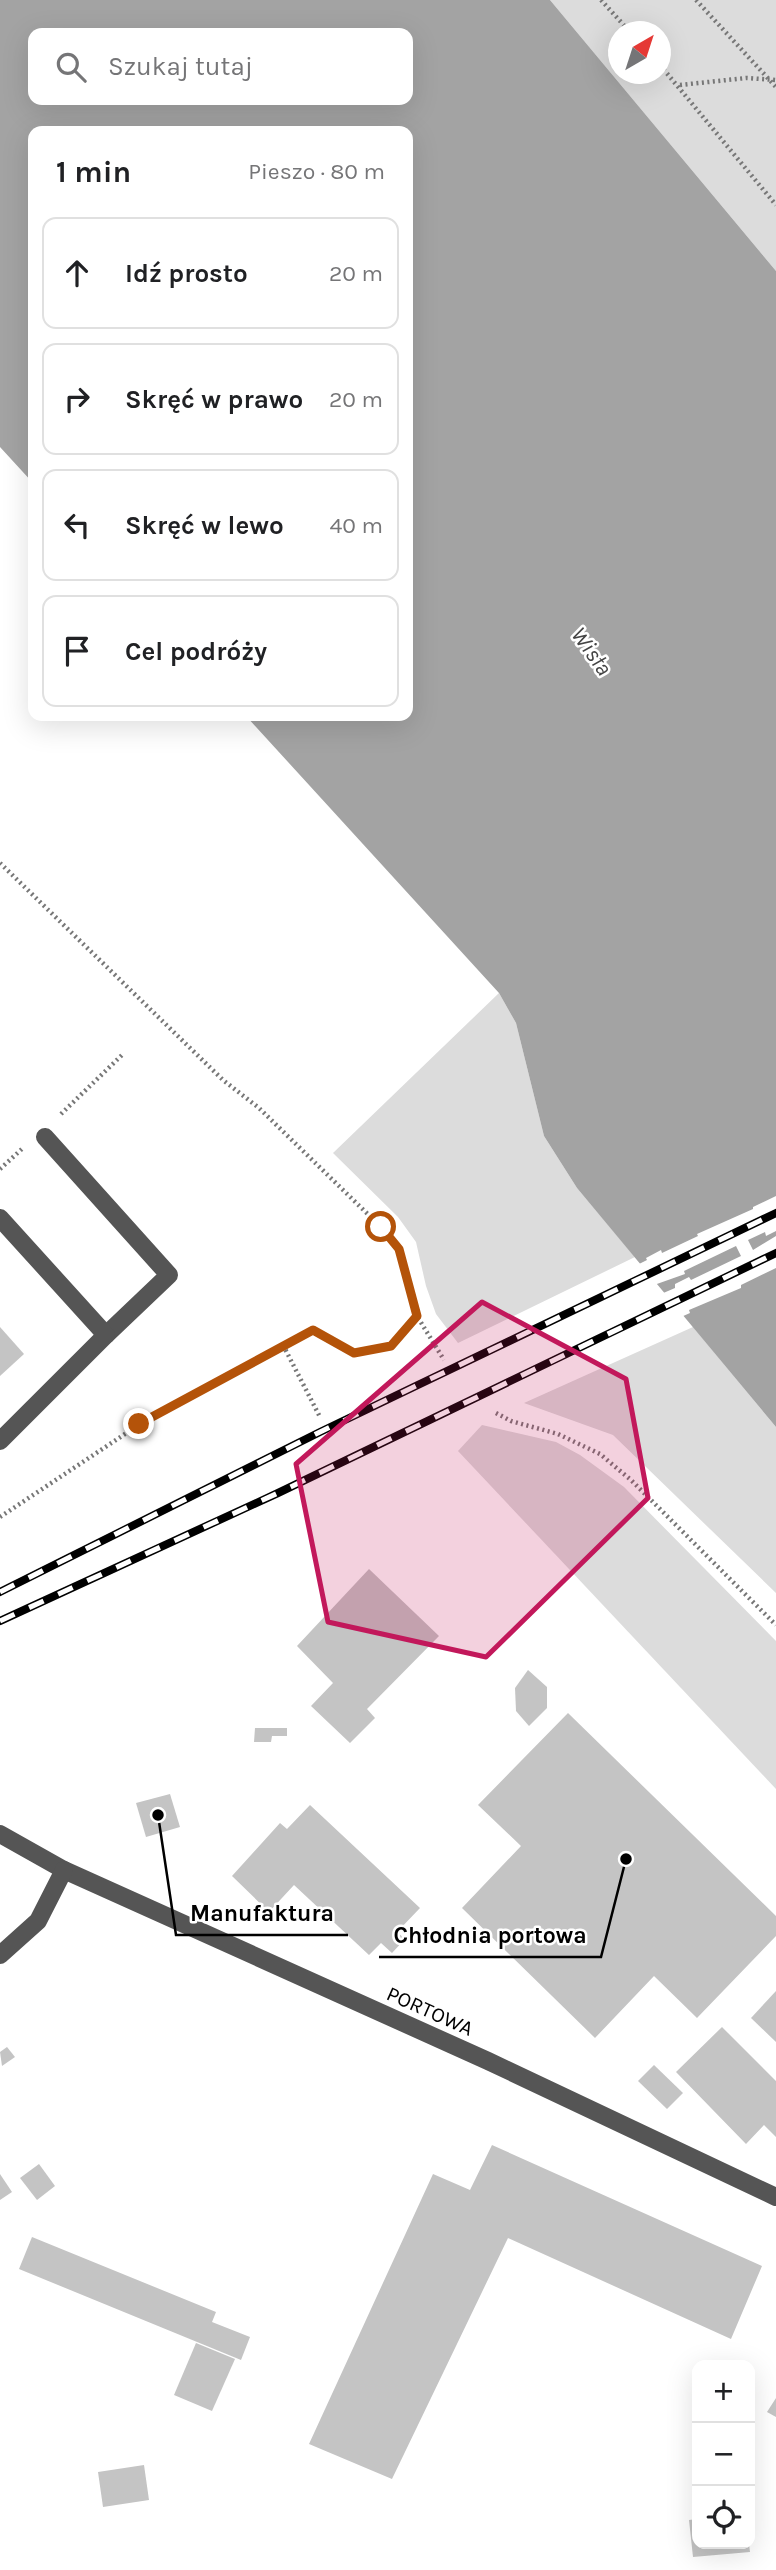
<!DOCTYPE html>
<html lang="pl">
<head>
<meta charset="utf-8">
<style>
  body { margin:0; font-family:Karla,sans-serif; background:#f2f2f2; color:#202124 }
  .controls { position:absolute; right:21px; bottom:21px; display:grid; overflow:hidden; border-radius:14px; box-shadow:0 7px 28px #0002 }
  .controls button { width:63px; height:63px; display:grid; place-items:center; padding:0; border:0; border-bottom:2px solid #e0e0e0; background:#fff; color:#202124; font:35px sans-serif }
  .compass { position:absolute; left:608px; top:21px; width:63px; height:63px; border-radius:50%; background:#fff; box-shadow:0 7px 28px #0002; rotate:39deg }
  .stop { position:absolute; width:21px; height:21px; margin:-16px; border:5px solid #b45309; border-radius:50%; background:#fff }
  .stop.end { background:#b45309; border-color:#fff; box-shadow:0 2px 7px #0008 }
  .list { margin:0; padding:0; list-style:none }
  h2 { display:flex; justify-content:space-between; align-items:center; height:91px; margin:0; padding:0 28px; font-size:30px }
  h2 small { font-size:23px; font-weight:400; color:#757577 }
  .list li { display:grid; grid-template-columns:46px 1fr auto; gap:21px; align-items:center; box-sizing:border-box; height:112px; margin:0 14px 14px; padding:0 14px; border:2px solid #e0e0e0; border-radius:14px }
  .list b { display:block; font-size:26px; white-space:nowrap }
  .list em { font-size:23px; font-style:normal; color:#757577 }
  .icon { flex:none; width:38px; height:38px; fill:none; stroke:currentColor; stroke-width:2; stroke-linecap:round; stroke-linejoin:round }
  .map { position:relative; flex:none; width:776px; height:2570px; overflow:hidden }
  .search { position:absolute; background:#fff; box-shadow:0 7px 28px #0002; left:28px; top:28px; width:385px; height:77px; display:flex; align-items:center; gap:18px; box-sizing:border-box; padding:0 24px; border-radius:14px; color:#757577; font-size:26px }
  .panel { position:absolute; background:#fff; box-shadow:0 7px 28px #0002; left:28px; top:126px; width:385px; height:595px; border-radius:14px }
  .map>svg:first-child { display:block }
</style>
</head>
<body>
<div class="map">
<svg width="776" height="2570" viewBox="0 0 776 2570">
  <rect width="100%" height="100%" fill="#fff"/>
  <g fill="#dcdcdc" fill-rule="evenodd">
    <path d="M 550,0 L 776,0 L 776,271 ZM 618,32 L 660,32 L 660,74 L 618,74 Z"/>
    <path d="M 499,993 L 516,1023 L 544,1136 L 577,1188 L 635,1257 L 458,1343 L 436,1314 L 426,1286 L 416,1242 L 398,1217 L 333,1153 Z"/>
    <path d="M 693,1327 L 776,1427 L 776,1593 L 613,1435 L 524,1403 Z"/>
    <path d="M 482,1425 L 556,1442 L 580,1455 L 624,1487 L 776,1641 L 776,1789 L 458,1451 Z"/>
  </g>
  <path fill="#a3a3a3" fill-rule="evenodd" d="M 0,0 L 550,0 L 776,271 L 776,1427 L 577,1188 L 544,1136 L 516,1023 L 499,993 L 246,716 L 408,716 L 408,131 L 33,131 L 33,483 L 0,447 ZM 33,33 L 408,33 L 408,100 L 33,100 Z"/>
  <path fill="#fff" d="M 776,1196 L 776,1231 L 766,1236 L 765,1232 L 748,1240 L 753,1250 L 776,1236 L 776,1268 L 741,1285 L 741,1288 L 689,1310 L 690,1313 L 681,1317 L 661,1294 L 675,1288 L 675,1284 L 689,1277 L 691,1280 L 741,1256 L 736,1246 L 684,1271 L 685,1274 L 654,1285 L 637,1265 L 647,1260 L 646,1258 L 661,1250 L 662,1253 L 698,1236 L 697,1234 L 753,1209 L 753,1207 Z"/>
  <g fill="#c4c4c4">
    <path d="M 0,1327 L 24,1354 L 0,1376 Z"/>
    <path d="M 369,1569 L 439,1636 L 367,1709 L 375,1718 L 350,1743 L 311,1706 L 333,1683 L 297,1646 Z"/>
    <path d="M 528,1670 L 547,1687 L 547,1708 L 529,1726 L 516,1711 L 515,1688 Z"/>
    <path d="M 568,1713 L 776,1916 L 776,1936 L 697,2018 L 654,1976 L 595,2038 L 462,1908 L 521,1846 L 478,1805 Z"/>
    <path d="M 255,1728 L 287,1728 L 287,1736 L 272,1736 L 271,1742 L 254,1742 Z"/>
    <path d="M 170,1794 L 180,1827 L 146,1837 L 136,1803 Z"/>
    <path d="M 310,1805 L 420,1908 L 397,1932 L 405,1939 L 392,1953 L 381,1943 L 369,1955 L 294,1885 L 269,1912 L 232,1876 L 280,1823 L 287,1829 Z"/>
    <path d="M 776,1991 L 776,2042 L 751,2018 Z"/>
    <path d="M 722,2027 L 776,2081 L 776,2137 L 764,2125 L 746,2144 L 676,2072 Z"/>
    <path d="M 7,2047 L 15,2057 L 2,2066 L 0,2052 Z"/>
    <path d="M 654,2065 L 683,2093 L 667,2109 L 638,2081 Z"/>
    <path d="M 492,2145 L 762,2266 L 731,2339 L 508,2238 L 392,2479 L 309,2444 L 433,2174 L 470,2190 Z"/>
    <path d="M 39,2164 L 55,2186 L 37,2200 L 20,2178 Z"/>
    <path d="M 0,2174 L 12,2192 L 0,2200 Z"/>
    <path d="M 32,2237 L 216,2312 L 212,2322 L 250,2337 L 241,2360 L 19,2269 Z"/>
    <path d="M 196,2343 L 235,2359 L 212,2411 L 174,2395 Z"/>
    <path d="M 776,2398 L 776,2417 L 767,2412 Z"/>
    <path d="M 144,2465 L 149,2500 L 103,2507 L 98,2472 Z"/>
    <path d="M 697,2519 L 697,2544 L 749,2544 L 750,2552 L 693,2557 L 689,2520 Z"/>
  </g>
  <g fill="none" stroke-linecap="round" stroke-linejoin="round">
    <g stroke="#777" stroke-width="4.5" stroke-dasharray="2 3.5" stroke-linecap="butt">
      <path d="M 601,0 L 630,32"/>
      <path d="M 696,0 L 776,87"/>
      <path d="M 660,65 L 776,205"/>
      <path d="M 680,85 L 746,78 L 776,80"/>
      <path d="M 0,863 L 223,1080 L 259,1108 L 381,1227 L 399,1249 L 417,1316 L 444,1360"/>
      <path d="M 61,1114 L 122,1055"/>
      <path d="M 0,1169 L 23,1148"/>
      <path d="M 283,1345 L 320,1417"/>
      <path d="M 496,1413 L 511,1421 L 558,1434 L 600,1454 L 631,1480 L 776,1625"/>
      <path d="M 0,1517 L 140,1424 L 313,1330 L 354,1353 L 391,1346 L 417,1316"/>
    </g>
    <g stroke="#555" stroke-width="18">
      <path d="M 45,1137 L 169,1275 L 106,1335"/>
      <path d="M 0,1218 L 106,1335 L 0,1441"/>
      <path d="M 0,1834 L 64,1870 L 488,2061 L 776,2197"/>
      <path d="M 0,1955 L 38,1921 L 64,1870"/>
    </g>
    <defs>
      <g id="rail">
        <path d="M 0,1592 L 320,1432 L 776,1213"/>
        <path d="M 0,1621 L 278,1493 L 776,1253"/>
      </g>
    </defs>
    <use href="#rail" stroke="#000" stroke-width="8"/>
    <use href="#rail" stroke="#fff" stroke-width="5" stroke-dasharray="16" stroke-linecap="butt"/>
  </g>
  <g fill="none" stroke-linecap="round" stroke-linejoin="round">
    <path stroke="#b45309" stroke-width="9" d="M 139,1424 L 313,1330 L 354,1353 L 391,1346 L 417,1316 L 399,1249 L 381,1227"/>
  </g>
  <path fill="#c2185b" fill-opacity="0.2" stroke="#c2185b" stroke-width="5" stroke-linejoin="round" d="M 482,1302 L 626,1379 L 648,1498 L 486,1657 L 328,1622 L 296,1464 Z"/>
  <g text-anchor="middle" stroke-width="5" stroke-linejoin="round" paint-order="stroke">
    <g font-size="21" fill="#000" stroke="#fff">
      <text transform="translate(430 2011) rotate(24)" y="7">PORTOWA</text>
    </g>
    <g font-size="23" font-style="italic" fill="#444" stroke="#fff">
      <text transform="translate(592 651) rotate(55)" y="8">Wisła</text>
    </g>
  </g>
  <path fill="none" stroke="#000" stroke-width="2.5" d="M158 1815L176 1935H348M626 1859L601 1957H379"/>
  <g fill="#000" stroke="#fff" stroke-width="2.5">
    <circle cx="158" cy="1815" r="7"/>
    <circle cx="626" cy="1859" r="7"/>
  </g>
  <g font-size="23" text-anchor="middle" font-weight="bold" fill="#000" stroke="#fff" stroke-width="5" stroke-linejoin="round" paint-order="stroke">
    <text x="262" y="1921">Manufaktura</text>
    <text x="490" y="1943">Chłodnia portowa</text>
  </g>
</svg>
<div class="controls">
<button>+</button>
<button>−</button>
<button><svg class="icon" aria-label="locate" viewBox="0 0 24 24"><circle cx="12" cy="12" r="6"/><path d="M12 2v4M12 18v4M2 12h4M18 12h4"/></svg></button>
</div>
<svg class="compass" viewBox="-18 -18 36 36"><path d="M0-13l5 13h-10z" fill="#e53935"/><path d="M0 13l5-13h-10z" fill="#757577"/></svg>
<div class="stop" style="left:381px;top:1227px"></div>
<div class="stop end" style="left:139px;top:1424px"></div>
<div class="search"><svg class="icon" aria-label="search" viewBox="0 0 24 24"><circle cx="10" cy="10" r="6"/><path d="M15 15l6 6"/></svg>Szukaj tutaj</div>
<section class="panel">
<h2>1 min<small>Pieszo · 80 m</small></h2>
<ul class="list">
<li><svg class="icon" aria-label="ahead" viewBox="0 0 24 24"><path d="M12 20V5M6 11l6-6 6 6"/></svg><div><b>Idź prosto</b></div><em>20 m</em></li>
<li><svg class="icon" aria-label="right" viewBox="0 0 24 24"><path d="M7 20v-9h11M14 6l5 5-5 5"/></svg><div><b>Skręć w prawo</b></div><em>20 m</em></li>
<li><svg class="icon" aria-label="left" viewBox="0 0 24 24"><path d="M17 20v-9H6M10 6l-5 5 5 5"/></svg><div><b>Skręć w lewo</b></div><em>40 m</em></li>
<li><svg class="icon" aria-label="arrive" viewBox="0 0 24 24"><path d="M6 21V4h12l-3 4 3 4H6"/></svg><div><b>Cel podróży</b></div></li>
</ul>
</section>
</div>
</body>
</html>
